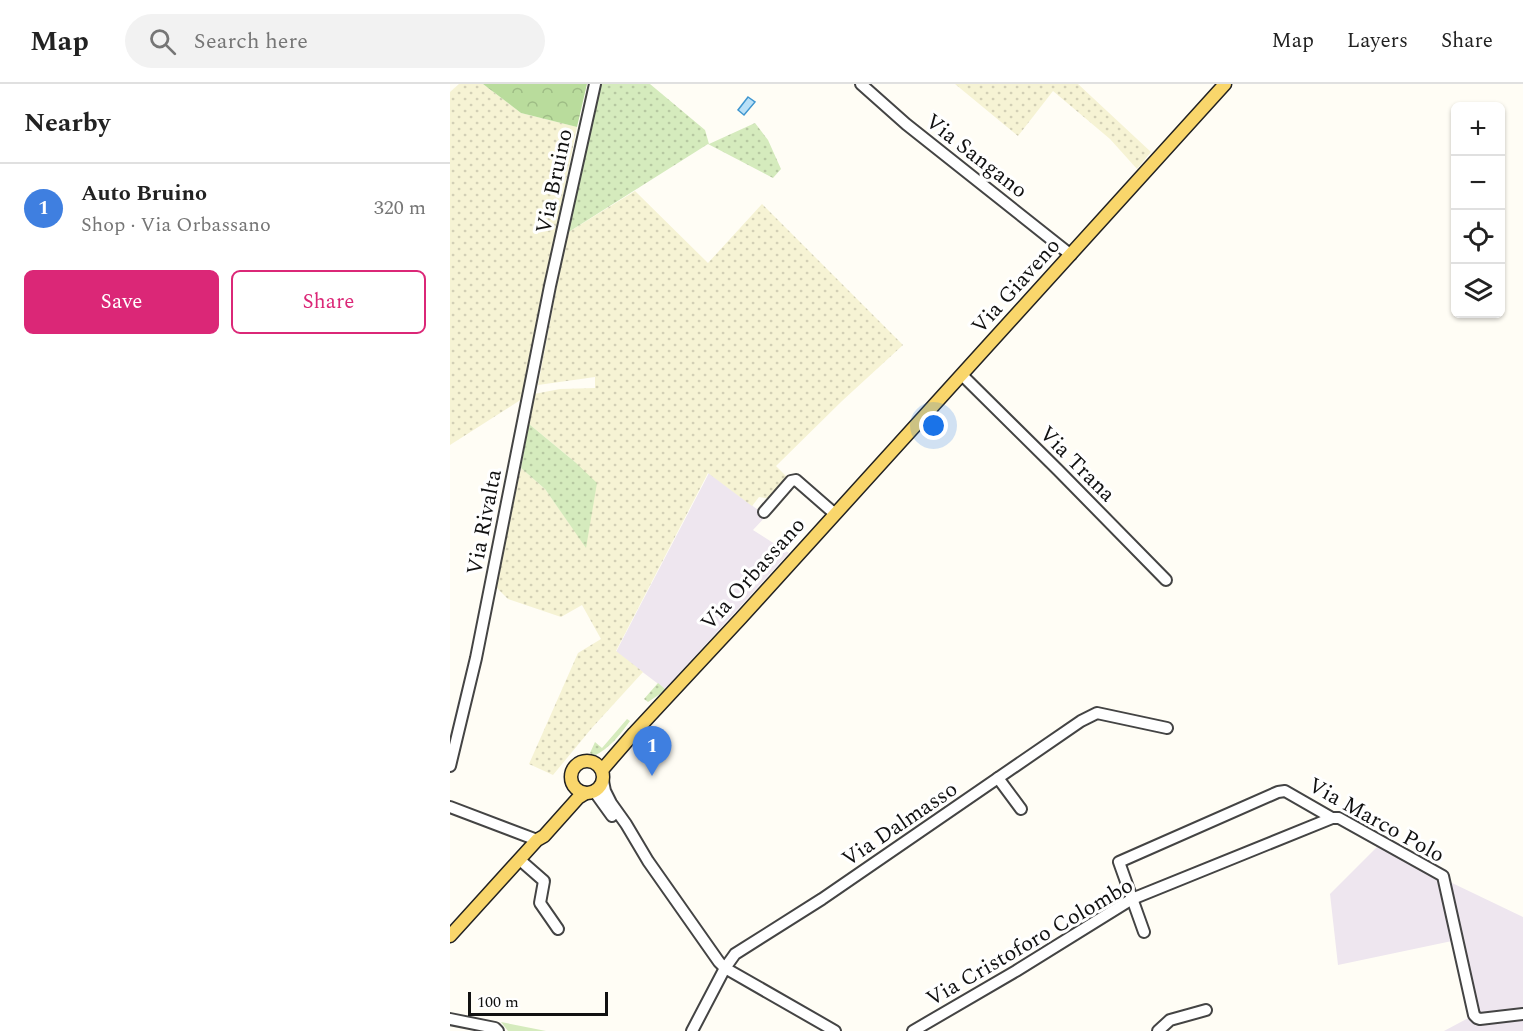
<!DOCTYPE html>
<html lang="en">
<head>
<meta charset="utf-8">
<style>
  body { margin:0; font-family:Spectral,serif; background:#f2f2f2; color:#222 }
  .controls { position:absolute; right:18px; top:18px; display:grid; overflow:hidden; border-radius:9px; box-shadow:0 2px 4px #0004 }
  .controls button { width:54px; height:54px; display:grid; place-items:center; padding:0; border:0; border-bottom:2px solid #e0e0e0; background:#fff; color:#222; font:30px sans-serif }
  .scale { position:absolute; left:18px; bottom:15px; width:140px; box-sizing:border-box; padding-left:6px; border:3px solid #111; border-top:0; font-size:16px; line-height:21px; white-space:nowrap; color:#111; -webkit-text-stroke:4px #fff; paint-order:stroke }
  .you { position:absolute; left:484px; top:342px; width:21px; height:21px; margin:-15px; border:4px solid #fff; border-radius:50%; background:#1a73e8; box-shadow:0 0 0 9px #1a73e833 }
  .badge { display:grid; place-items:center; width:39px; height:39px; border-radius:50%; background:#db2777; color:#fff; font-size:20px; font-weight:700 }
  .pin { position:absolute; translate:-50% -50px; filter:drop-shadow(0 2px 3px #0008) }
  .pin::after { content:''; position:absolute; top:32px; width:21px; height:18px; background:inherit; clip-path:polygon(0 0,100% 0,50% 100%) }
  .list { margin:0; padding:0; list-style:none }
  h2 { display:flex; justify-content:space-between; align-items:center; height:78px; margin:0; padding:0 24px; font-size:26px }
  h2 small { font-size:20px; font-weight:400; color:#767676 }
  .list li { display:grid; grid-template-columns:39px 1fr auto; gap:18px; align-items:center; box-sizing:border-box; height:90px; padding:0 24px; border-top:2px solid #e0e0e0 }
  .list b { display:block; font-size:22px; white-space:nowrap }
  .list p { margin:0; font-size:20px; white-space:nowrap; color:#767676 }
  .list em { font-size:20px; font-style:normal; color:#767676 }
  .actions { display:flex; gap:12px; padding:18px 24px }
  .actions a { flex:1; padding:14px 0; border:2px solid #db2777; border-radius:9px; text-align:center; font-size:21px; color:#db2777 }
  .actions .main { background:#db2777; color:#fff }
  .icon { flex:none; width:33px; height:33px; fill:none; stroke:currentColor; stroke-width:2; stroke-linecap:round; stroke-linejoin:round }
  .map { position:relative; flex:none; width:1073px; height:947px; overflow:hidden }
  header { display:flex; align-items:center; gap:36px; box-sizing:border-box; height:84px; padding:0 30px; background:#fff; border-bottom:2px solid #e0e0e0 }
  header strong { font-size:28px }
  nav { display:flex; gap:33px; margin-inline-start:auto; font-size:21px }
  .search { width:420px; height:54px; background:#f2f2f2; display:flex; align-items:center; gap:15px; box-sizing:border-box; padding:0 21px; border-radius:33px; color:#767676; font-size:22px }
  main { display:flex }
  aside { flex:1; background:#fff }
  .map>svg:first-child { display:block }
</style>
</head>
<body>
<header>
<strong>Map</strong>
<div class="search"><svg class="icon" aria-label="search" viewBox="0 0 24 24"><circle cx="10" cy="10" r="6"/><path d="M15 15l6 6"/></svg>Search here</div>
<nav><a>Map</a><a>Layers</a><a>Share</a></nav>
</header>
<main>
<aside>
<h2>Nearby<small></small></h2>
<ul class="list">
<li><span class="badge" style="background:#3f7fe0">1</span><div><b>Auto Bruino</b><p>Shop · Via Orbassano</p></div><em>320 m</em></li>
</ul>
<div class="actions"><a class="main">Save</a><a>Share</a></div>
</aside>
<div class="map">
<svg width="1073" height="947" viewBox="0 0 1073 947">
  <defs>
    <pattern id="farmland-dots" width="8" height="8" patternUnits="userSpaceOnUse" patternTransform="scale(1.5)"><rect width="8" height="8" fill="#f6f3d4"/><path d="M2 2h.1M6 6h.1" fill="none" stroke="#d2cfb5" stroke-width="1.8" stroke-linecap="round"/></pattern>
    <pattern id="grass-dots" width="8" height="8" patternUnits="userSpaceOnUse" patternTransform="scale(1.5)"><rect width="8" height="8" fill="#d5ebbd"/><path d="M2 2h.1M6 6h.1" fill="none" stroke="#b6c8a1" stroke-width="1.8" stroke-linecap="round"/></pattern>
    <pattern id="forest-crowns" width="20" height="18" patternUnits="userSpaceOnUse" patternTransform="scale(1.5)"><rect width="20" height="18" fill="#b9dc9c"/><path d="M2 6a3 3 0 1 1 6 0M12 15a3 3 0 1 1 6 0" fill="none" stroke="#9ebc85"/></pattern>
  </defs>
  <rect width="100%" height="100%" fill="#fffdf5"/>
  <g fill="#eee6ef">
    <path d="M 259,389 L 316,432 L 303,446 L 339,469 L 215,605 L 166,568 Z"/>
    <path d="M 927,763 L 1073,833 L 1073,947 L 994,947 L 1024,931 L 1002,857 L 888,881 L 880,810 Z"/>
  </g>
  <g fill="url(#farmland-dots)">
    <path d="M 9,0 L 33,0 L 71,29 L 127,43 L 72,315 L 0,361 L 0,8 Z"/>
    <path d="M 505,0 L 628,0 L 701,68 L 687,85 L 660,55 L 603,7 L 568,52 Z"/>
    <path d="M 185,107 L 258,179 L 312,120 L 453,261 L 392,317 L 326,382 L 338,394 L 321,415 L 309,413 L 302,422 L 258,389 L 166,567 L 193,588 L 141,645 L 103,691 L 79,680 L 128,569 L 151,555 L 132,521 L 111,533 L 58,515 L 46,503 L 71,384 L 95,405 L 136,463 L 125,378 L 79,340 L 84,310 L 110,305 L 145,304 L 145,293 L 88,301 L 117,149 Z"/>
  </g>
  <g fill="url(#grass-dots)">
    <path d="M 148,0 L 200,0 L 255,46 L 259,60 L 305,39 L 318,56 L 331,85 L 323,94 L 258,60 L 117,149 Z"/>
    <path d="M 79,340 L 125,378 L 147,399 L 136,464 L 95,405 L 71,384 Z"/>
    <path d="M 208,599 L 215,605 L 213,608 L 198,618 L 194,615 Z"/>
    <path d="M 177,635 L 180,637 C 169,652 160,664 144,672 L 140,669 L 145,658 L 152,664 Z"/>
  </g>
  <path fill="url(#forest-crowns)" d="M 33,0 L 137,0 L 127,43 L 71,29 Z"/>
  <path fill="#d5ebbd" d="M 51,938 L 96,947 L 58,947 Z"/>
  <path fill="#b9e0f7" stroke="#3f96cf" stroke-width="1.5" d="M 298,13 L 305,18 L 294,31 L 288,26 Z"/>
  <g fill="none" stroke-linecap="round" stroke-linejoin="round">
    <defs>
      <g id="minor">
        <path d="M 411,0 L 456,40 L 621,171"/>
        <path d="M 512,291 L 608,386 L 716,496"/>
        <path d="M 314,428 L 341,397 L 346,396 L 385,430"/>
        <path d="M 0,682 L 26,574 L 100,202 L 145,0"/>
        <path d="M 548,694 L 571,725"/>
        <path d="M 153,697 L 155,707 L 161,719 L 176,740 L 198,777 L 269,878 L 275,884 L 385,947"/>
        <path d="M 144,707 L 162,732"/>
        <path d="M 0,723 L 87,756"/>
        <path d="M 70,776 L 94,797 L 90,819 L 108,845"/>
        <path d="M 694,848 L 669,778 L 828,708 L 835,707 L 882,734 L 889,734 L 993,792 L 1024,931 L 1027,934 L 1030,935 L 1073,930"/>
        <path d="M 0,935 L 45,944 L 48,947"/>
        <path d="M 242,947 L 275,884 L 285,870 L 372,815 L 631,637 L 647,629 L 717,644"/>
        <path d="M 463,947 L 566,887 L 682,815 L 882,734"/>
        <path d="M 708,947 L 720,936 L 756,926"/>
      </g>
      <g id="major">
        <circle cx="137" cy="693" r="16"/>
        <path d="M 152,686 L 184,649 L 291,534 L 775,0"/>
        <path d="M 0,852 L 87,756 L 94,752 L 128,714 L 136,709"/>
      </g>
    </defs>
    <use href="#minor" stroke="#444" stroke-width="14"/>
    <use href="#major" stroke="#222" stroke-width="15"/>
    <use href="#minor" stroke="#fff" stroke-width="10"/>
    <use href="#major" stroke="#f9d66b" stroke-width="12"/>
  </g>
  <g text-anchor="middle" stroke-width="6" stroke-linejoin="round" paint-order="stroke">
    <g font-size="22" fill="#111" stroke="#fff">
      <text transform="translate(527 71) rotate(38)" y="8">Via Sangano</text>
      <text transform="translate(103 97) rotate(-78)" y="8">Via Bruino</text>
      <text transform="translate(565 201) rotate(-48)" y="8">Via Giaveno</text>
      <text transform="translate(628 379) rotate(45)" y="8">Via Trana</text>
      <text transform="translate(33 438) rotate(-79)" y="8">Via Rivalta</text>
      <text transform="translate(302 489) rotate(-48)" y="8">Via Orbassano</text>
      <text transform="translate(927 735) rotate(29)" y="8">Via Marco Polo</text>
      <text transform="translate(449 739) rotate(-34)" y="8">Via Dalmasso</text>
      <text transform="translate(579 857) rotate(-30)" y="8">Via Cristoforo Colombo</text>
    </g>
  </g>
</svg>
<div class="controls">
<button>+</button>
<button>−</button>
<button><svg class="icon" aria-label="locate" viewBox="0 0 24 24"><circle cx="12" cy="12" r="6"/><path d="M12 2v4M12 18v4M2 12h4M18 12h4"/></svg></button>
<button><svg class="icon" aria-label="layers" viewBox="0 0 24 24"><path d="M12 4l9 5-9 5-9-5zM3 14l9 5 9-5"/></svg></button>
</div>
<div class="scale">100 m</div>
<div class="you"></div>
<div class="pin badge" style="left:202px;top:692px;background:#3f7fe0">1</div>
</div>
</main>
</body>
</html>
